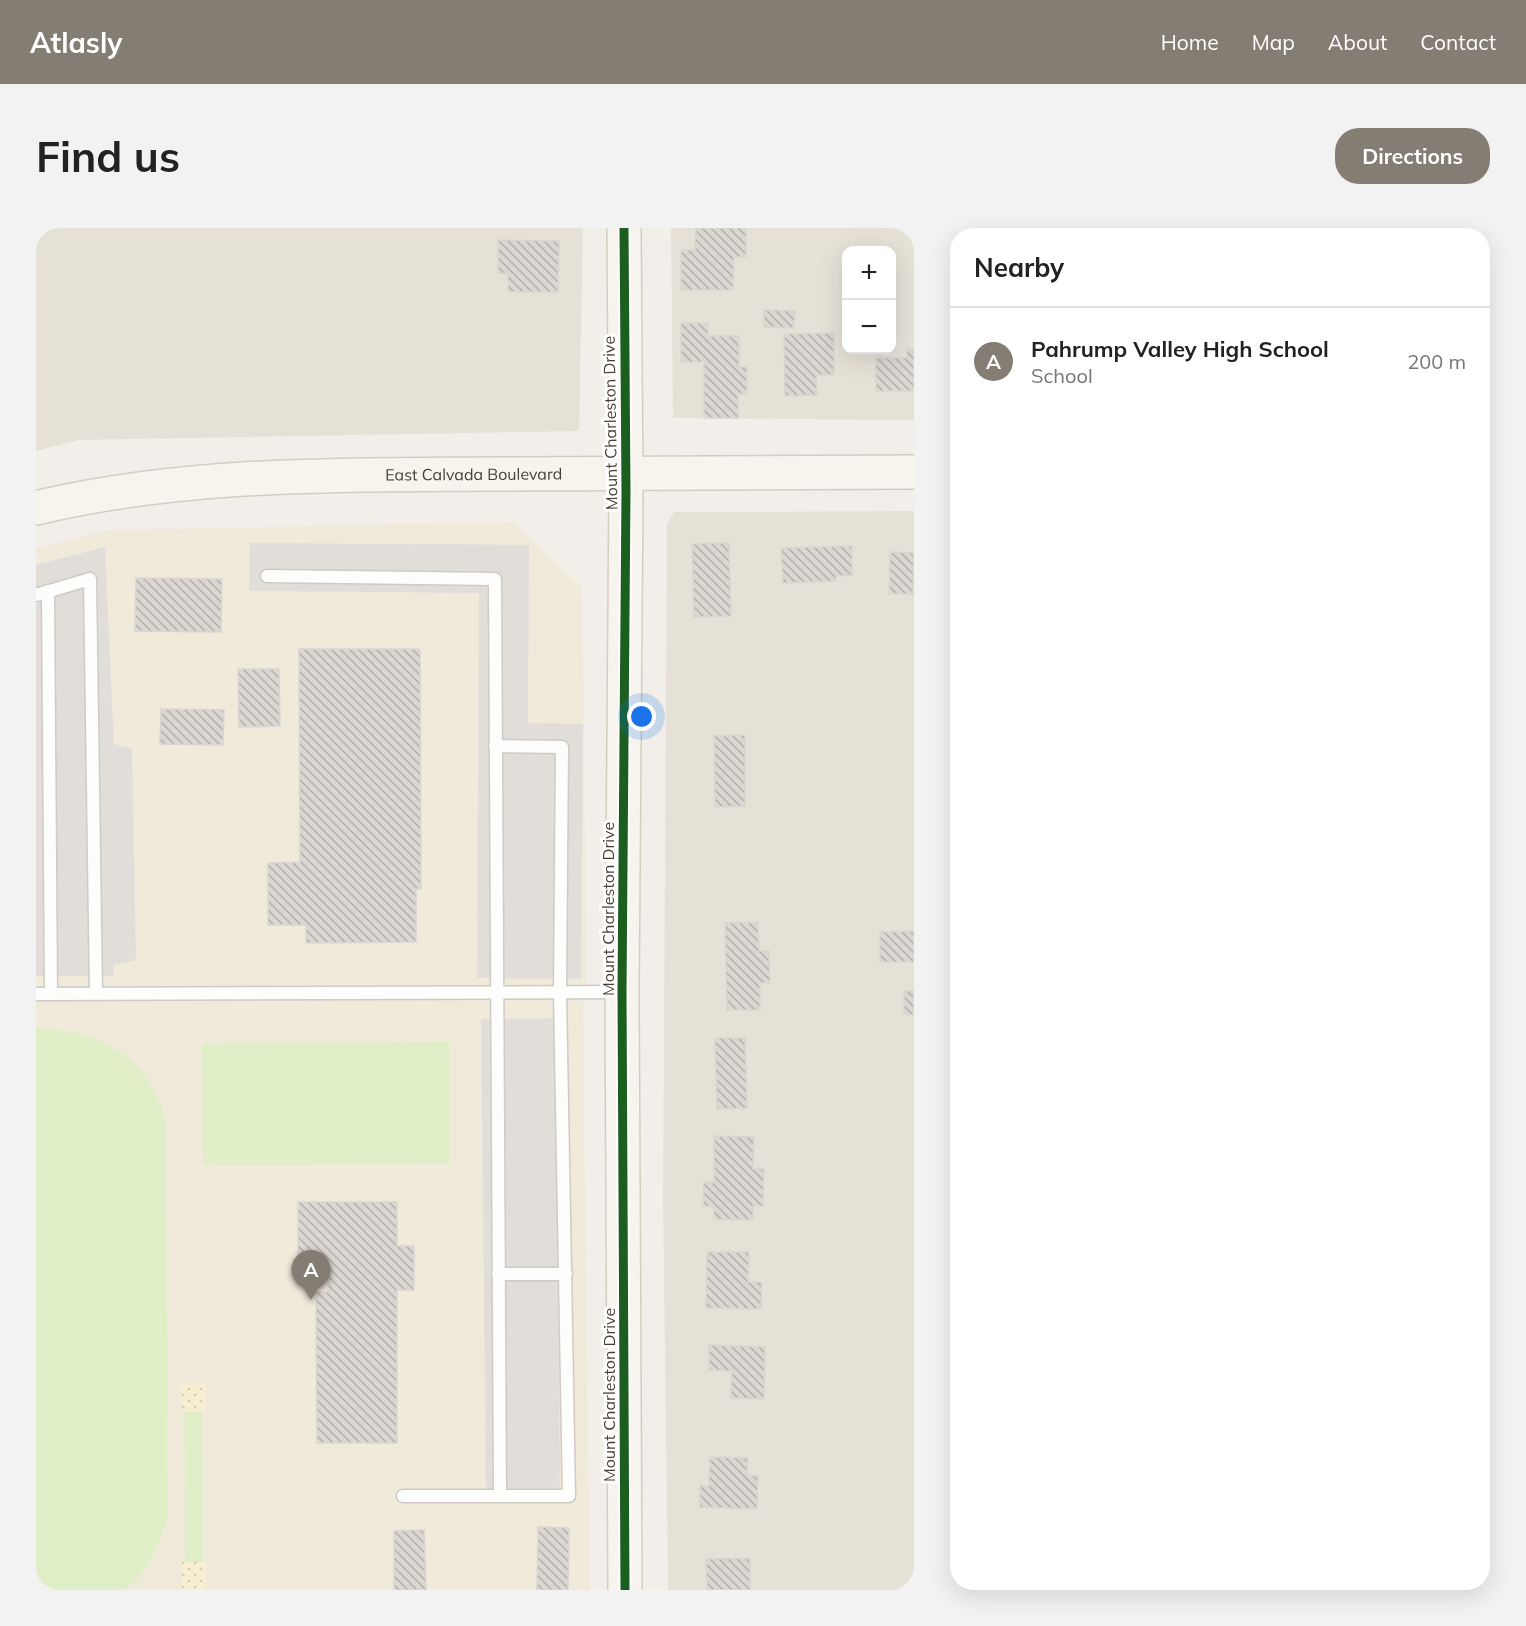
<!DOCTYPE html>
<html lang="en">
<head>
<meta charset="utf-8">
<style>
  body { margin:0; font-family:Mulish,sans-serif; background:#f2f2f2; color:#222 }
  .controls { position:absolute; right:18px; top:18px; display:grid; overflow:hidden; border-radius:12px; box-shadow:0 6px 24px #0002 }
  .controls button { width:54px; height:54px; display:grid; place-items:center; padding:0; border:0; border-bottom:2px solid #e0e0e0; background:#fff; color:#222; font:30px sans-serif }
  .you { position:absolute; left:606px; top:489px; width:21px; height:21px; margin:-15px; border:4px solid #fff; border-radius:50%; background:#1a73e8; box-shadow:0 0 0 9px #1a73e833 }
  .badge { display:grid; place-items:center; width:39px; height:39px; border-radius:50%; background:#847d74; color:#fff; font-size:20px; font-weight:700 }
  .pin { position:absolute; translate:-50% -50px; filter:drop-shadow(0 2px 3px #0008) }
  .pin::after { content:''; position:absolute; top:32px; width:21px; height:18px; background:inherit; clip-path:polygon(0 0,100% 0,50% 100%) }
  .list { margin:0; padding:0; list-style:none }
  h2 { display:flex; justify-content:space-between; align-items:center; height:78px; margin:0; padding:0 24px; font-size:26px }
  h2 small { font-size:20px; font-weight:400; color:#767676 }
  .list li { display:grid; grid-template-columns:39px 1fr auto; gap:18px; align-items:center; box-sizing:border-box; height:108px; padding:0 24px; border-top:2px solid #e0e0e0 }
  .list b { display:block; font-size:22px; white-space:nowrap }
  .list p { margin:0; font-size:20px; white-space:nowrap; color:#767676 }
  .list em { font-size:20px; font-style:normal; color:#767676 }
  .map { position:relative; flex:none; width:878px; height:1362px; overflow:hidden; border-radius:24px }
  header { display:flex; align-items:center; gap:36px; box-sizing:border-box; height:84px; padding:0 30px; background:#847d74; color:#fff }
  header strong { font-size:28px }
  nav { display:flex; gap:33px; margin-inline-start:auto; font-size:21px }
  .intro { display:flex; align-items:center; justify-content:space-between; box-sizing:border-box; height:144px; padding:0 36px }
  h1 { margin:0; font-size:42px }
  .button { padding:15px 27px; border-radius:24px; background:#847d74; color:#fff; font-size:21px; font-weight:700 }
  main { display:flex; gap:36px; padding:0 36px }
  aside { flex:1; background:#fff; border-radius:24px; box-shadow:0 6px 24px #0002 }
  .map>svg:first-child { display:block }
</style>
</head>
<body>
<header>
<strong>Atlasly</strong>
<nav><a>Home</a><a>Map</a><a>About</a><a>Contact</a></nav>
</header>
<div class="intro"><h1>Find us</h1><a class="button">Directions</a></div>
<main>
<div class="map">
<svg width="878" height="1362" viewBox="0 0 878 1362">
  <defs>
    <pattern id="sand-dots" width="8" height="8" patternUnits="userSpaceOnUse" patternTransform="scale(1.5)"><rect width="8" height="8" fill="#f8eed2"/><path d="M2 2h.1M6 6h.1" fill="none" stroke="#d6cdb5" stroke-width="1.8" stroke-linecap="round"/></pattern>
    <pattern id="building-back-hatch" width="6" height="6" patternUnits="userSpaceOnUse" patternTransform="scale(1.5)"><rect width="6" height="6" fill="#dad6d1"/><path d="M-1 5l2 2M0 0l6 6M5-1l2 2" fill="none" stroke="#b3afaa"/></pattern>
  </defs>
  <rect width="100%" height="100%" fill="#f2efea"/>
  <g fill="#e6e1d7" fill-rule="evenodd">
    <path d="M 0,0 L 547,0 L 543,203 L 43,212 L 0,223 Z"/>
    <path d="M 635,0 L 878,0 L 878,192 L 637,190 ZM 810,22 L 856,22 L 856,122 L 810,122 Z"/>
    <path d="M 878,283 L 878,1362 L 632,1362 L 627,972 L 631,296 L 638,284 Z"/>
  </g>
  <path fill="#f0eadb" d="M 477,294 L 546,359 L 551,753 L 547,781 L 554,1362 L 0,1362 L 0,321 L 70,302 Z"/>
  <g fill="url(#sand-dots)">
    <rect x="145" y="1156" width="24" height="28"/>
    <path d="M 146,1334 L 169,1334 L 170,1362 L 146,1362 Z"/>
  </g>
  <g fill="#e0eec8">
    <path d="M 0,800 C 63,801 114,830 130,893 L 132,1286 C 127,1308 110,1355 84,1362 C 68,1362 20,1362 0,1362 Z"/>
    <path d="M 413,814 L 413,936 L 167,937 L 166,815 Z"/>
    <path d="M 148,1184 L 166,1184 L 167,1334 L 149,1334 Z"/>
  </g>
  <g fill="#e1deda">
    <path d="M 214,315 L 493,317 L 492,495 L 547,496 L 545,751 L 441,750 L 443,365 L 213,363 Z"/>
    <path d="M 69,319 L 78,516 L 96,521 L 100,732 L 78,737 L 77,748 L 0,748 L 0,337 Z"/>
    <path d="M 520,790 L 524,1264 L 450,1265 L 445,791 Z"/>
  </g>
  <g fill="url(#building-back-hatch)" stroke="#dad6cf" stroke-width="1.5">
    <path d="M 660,0 L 710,0 L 710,29 L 698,29 L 697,62 L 645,62 L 645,22 L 659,22 Z"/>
    <path d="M 462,12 L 523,13 L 522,64 L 472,64 L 472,46 L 462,45 Z"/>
    <path d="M 728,82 L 759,83 L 758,100 L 728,99 Z"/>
    <path d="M 645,95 L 672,95 L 672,108 L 703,108 L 703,139 L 711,139 L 711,166 L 702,166 L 702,190 L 668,190 L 668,134 L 645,134 Z"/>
    <path d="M 798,105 L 798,147 L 780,147 L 781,167 L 749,168 L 748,106 Z"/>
    <path d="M 871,121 L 878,121 L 878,163 L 840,163 L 840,130 L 871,130 Z"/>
    <path d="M 693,315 L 695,388 L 658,389 L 656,316 Z"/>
    <path d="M 816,318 L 816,347 L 800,348 L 800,353 L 747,355 L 745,320 Z"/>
    <path d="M 854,324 L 878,325 L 877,366 L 853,366 Z"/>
    <path d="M 100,350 L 186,351 L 185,404 L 99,403 Z"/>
    <path d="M 263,421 L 384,421 L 385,661 L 380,661 L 380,714 L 270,715 L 270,697 L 232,697 L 232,635 L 264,634 Z"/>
    <path d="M 202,441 L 243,441 L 244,498 L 203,499 Z"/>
    <path d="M 125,481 L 188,482 L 187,517 L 124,516 Z"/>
    <path d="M 709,507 L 709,578 L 679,579 L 678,508 Z"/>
    <path d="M 722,694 L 723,723 L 733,723 L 734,755 L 724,755 L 724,782 L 691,782 L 689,695 Z"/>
    <path d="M 878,703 L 878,734 L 844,734 L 844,704 Z"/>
    <path d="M 868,763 L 878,763 L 878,787 L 868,786 Z"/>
    <path d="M 679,810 L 709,810 L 711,880 L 681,881 Z"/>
    <path d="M 678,908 L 718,909 L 717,941 L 728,941 L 727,978 L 717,978 L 717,992 L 678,991 L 678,979 L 667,978 L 668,954 L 678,955 Z"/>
    <path d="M 262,974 L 361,974 L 361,1018 L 378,1018 L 378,1062 L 361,1062 L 361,1215 L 281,1215 L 280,1064 L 292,1064 L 292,1051 L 262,1051 Z"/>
    <path d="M 671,1024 L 713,1024 L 712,1054 L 726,1054 L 725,1081 L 670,1080 Z"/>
    <path d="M 673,1117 L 729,1119 L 728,1171 L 695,1170 L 696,1143 L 673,1142 Z"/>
    <path d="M 674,1229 L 712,1230 L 711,1247 L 722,1248 L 721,1281 L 664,1279 L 664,1258 L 673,1258 Z"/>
    <path d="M 502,1299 L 533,1300 L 532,1362 L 501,1362 Z"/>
    <path d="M 388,1302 L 390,1362 L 358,1362 L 358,1303 Z"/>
    <path d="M 714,1330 L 714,1362 L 671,1362 L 670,1331 Z"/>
  </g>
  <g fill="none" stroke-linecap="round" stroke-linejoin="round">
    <defs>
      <g id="lane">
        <path d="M 231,348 L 459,351 L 464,1268 L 533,1268 L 524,764 L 526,519 L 459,518"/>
        <path d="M 12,363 L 15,766"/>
        <path d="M 0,367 L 54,351 L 60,766"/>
        <path d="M 0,766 L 584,764"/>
        <path d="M 462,1046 L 530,1046"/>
        <path d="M 367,1268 L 464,1268"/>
      </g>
      <g id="secondary">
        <path d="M 588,0 L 590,262 L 586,764 L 589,1362"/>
        <path id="s1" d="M 0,280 C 151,244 307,247 460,246 C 600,245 739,244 878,244"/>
      </g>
    </defs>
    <use href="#lane" stroke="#cecbc6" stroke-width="15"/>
    <use href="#secondary" stroke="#d3cec1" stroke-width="36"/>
    <use href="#lane" stroke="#fdfdfc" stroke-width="12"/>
    <use href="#secondary" stroke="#f7f4ee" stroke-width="33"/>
    <defs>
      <path id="cycleway" d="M 588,0 L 590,262 L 586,764 L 589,1362"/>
    </defs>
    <use href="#cycleway" stroke="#fff" stroke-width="13"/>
    <use href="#cycleway" stroke="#1b5e20" stroke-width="9"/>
  </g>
  <g text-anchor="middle" stroke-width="6" stroke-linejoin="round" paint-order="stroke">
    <g font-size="16" fill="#484035" stroke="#fff">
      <text transform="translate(574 195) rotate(-91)" y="6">Mount Charleston Drive</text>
      <text dy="6" stroke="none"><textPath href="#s1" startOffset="440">East Calvada Boulevard</textPath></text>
      <text transform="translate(572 681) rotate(-90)" y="6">Mount Charleston Drive</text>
      <text transform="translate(573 1167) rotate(-90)" y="6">Mount Charleston Drive</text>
    </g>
  </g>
</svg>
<div class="controls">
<button>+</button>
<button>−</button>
</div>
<div class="you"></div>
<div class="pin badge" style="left:275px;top:1072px">A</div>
</div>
<aside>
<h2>Nearby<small></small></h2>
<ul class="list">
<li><span class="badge">A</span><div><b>Pahrump Valley High School</b><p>School</p></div><em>200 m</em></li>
</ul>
</aside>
</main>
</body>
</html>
